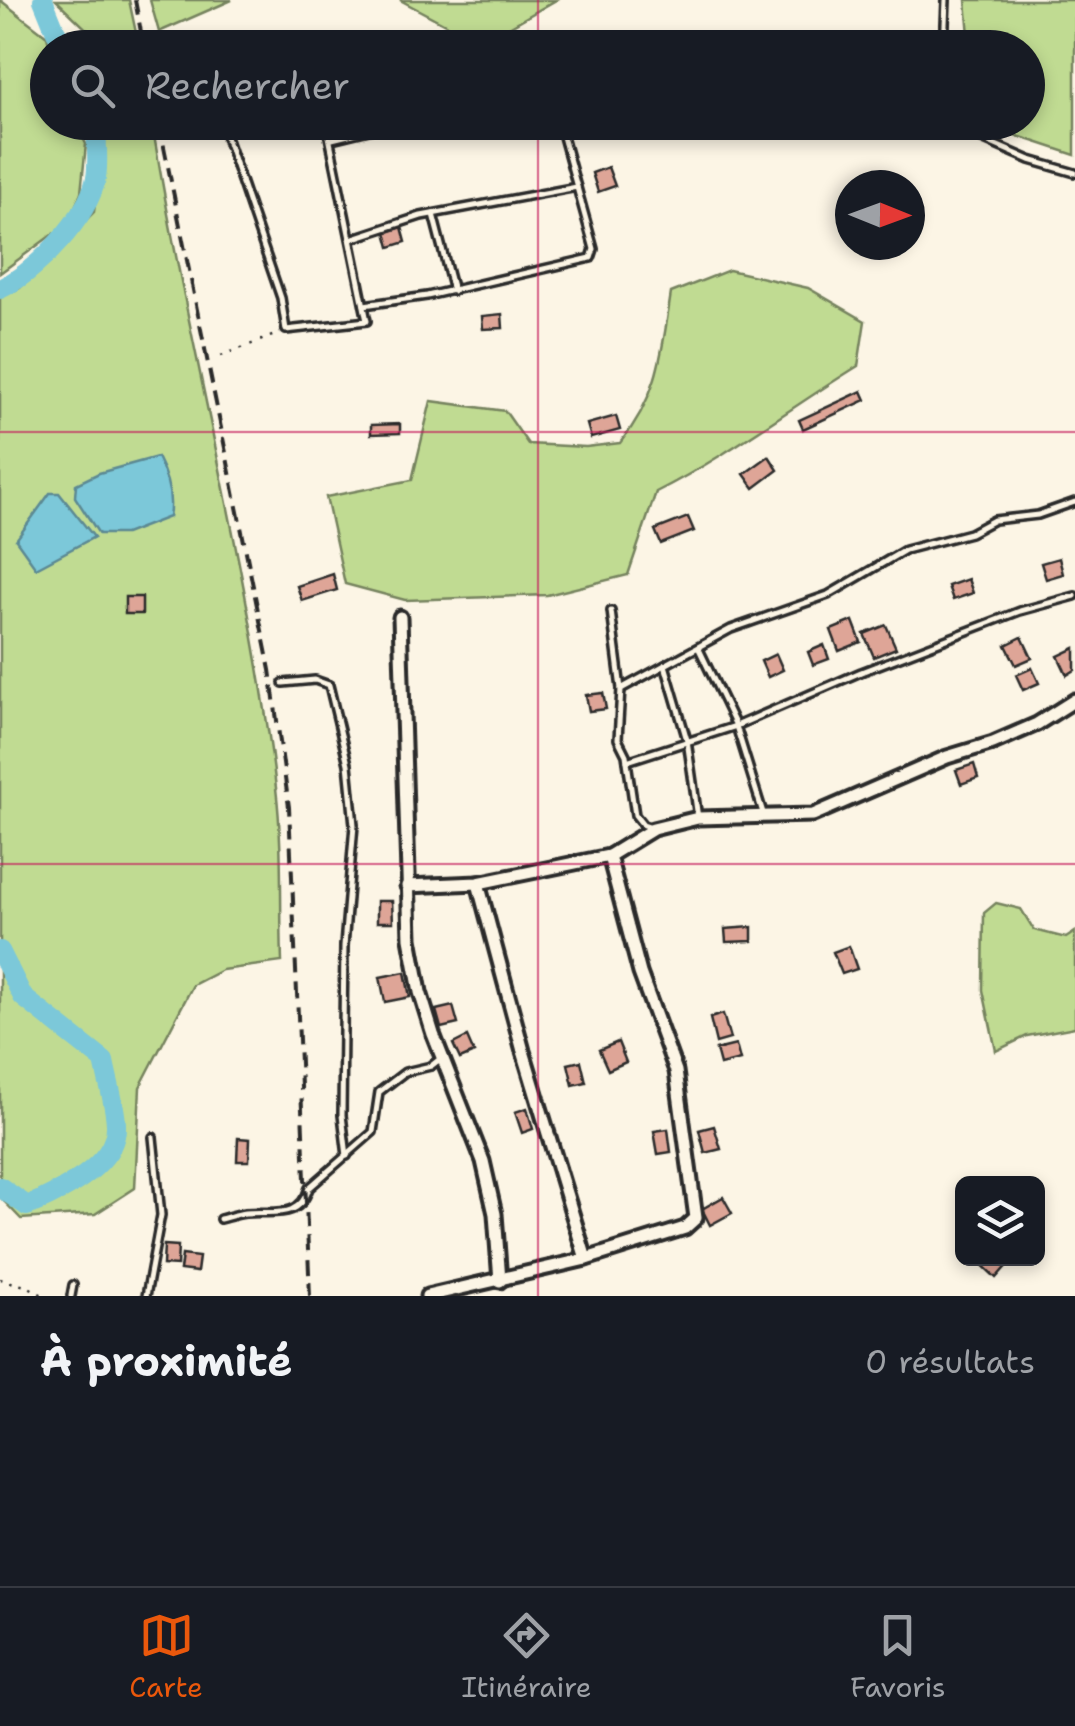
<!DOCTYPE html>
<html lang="fr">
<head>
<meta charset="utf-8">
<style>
  body { margin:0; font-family:"Shantell Sans",sans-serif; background:#20242c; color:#f1f3f6 }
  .controls { position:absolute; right:30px; bottom:30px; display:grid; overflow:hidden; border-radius:15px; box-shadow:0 5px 15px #0003 }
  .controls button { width:90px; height:90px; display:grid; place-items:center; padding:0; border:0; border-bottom:2px solid #363941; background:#171b24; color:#f1f3f6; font:50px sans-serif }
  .compass { position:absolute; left:835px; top:170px; width:90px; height:90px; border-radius:50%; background:#171b24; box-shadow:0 5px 15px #0003; rotate:91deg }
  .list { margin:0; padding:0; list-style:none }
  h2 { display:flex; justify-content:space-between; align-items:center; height:130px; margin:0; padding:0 40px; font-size:42px }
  h2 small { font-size:32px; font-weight:400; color:#9ea1a6 }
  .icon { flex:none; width:55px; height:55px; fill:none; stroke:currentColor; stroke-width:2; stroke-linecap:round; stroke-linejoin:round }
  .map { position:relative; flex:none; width:1075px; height:1296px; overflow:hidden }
  .search { position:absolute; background:#171b24; box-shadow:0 5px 15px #0003; left:30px; right:30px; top:30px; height:110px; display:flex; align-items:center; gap:25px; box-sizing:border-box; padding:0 35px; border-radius:55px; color:#9ea1a6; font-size:38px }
  .sheet { height:290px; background:#171b24 }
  nav { display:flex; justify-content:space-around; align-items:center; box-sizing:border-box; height:140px; border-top:2px solid #363941; background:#171b24; font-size:28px; color:#9ea1a6 }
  nav a { display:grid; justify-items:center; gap:5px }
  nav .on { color:#ea580c }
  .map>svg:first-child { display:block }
</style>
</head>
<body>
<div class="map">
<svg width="1075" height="1296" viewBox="0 0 1075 1296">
  <rect width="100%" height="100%" fill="#fcf5e5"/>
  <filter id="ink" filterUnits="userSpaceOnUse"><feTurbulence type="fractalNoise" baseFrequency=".01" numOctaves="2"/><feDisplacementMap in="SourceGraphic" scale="20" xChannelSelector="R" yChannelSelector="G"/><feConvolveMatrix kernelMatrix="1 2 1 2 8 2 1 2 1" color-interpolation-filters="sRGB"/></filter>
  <g filter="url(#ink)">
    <g fill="#c0db92" stroke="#76835e" stroke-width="2.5">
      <path d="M 0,0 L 47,36 L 50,47 L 48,122 L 75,123 L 86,144 L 81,193 L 68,223 L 0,273 Z"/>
      <path d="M 56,0 L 129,0 L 139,47 L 105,47 Z"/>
      <path d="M 150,0 L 232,0 L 159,32 Z"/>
      <path d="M 400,0 L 556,0 L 481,43 Z"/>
      <path d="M 966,0 L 1075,0 L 1075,155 L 978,123 L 1028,122 L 1028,48 L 970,47 Z"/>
      <path d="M 106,123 L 152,123 C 188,345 248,564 276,788 C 283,845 280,905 282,962 L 222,970 L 193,985 L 140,1087 L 135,1188 L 95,1214 L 21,1219 L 0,1197 L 0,297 L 20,288 L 94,212 Z"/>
      <path d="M 729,270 L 808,288 L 865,321 L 858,366 C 790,408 727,456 656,492 L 628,575 L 547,595 L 405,600 L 345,584 L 326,497 L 412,480 L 431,401 L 505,411 L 528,444 L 586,447 L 620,443 C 659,395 662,352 671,293 Z"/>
      <path d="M 996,903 L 1021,909 L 1034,930 L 1066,938 L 1075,932 L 1075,1027 L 1027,1036 L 996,1051 L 983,990 L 984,913 Z"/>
    </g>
    <g fill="#7bc8d9" stroke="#5b8993" stroke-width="2.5">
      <path d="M 157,457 C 167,476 173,495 169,517 L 125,534 L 99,534 L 75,497 L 76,484 L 99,473 Z"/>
      <path d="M 50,493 L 59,493 L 94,537 L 36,568 L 16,540 Z"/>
    </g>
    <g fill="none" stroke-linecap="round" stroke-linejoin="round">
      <g stroke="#7bc8d9" stroke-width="20">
        <path d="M 43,0 L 56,32 L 68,48"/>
        <path d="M 0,289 C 36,272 88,218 96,178 C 99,161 96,140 96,122"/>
        <path d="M 0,951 L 23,997 L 104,1061 C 108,1082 115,1104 116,1124 C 118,1165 59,1193 27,1206 L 0,1187"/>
      </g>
    </g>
    <g fill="#dea597" stroke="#2b2b2b" stroke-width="2.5">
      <path d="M 608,167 L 615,186 L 598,192 L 592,173 Z"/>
      <path d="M 402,227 L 406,242 L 390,247 L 386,232 Z"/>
      <path d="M 502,314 L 503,328 L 483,329 L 482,316 Z"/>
      <path d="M 862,391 L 866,400 L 803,429 L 799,420 Z"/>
      <path d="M 616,416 L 620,430 L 591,438 L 587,424 Z"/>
      <path d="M 400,424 L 400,433 L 371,434 L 371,425 Z"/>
      <path d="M 769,456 L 778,470 L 754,488 L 744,474 Z"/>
      <path d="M 688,517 L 694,531 L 661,544 L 655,530 Z"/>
      <path d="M 1059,558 L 1063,574 L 1046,579 L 1041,563 Z"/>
      <path d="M 333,574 L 337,590 L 302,601 L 297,586 Z"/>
      <path d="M 968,579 L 973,593 L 953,600 L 948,586 Z"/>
      <rect x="125" y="597" width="17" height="17"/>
      <path d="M 853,621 L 861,642 L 839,651 L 831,630 Z"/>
      <path d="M 886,625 L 896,648 L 874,657 L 864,634 Z"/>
      <path d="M 1022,637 L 1032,658 L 1016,665 L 1006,645 Z"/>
      <path d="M 824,645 L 829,659 L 813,665 L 808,652 Z"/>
      <path d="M 1075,648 L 1075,670 L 1067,675 L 1058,656 Z"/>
      <path d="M 776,654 L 783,670 L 768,677 L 761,661 Z"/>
      <path d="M 1032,668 L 1039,683 L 1023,690 L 1016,675 Z"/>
      <path d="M 603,693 L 606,709 L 589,711 L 586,695 Z"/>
      <path d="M 974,764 L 978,778 L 961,784 L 956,770 Z"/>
      <path d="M 377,901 L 392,901 L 393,922 L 377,922 Z"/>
      <path d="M 752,927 L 752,941 L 726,942 L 725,929 Z"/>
      <path d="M 849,946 L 857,969 L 842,974 L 833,952 Z"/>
      <path d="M 405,972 L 410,997 L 385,1002 L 380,977 Z"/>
      <path d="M 453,1006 L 458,1024 L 441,1028 L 436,1010 Z"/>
      <path d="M 723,1014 L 730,1039 L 716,1043 L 710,1018 Z"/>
      <path d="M 467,1037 L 474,1053 L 460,1059 L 453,1044 Z"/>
      <path d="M 618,1042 L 626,1062 L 608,1070 L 599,1050 Z"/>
      <path d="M 736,1045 L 740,1060 L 720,1065 L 716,1050 Z"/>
      <path d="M 581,1061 L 586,1082 L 573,1085 L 568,1064 Z"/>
      <path d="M 527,1108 L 533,1129 L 522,1133 L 515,1112 Z"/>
      <path d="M 714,1126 L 721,1149 L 705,1153 L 699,1130 Z"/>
      <path d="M 668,1129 L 671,1152 L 658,1154 L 654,1131 Z"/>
      <path d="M 238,1138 L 250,1139 L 249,1161 L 237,1161 Z"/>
      <path d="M 723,1197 L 732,1213 L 710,1225 L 702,1209 Z"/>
      <path d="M 164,1245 L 178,1246 L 177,1266 L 163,1265 Z"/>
      <path d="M 182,1255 L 199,1257 L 197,1272 L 180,1270 Z"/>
      <path d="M 975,1258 L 1007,1258 L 1010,1262 L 996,1278 Z"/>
    </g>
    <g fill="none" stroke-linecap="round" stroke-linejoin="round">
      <defs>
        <g id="service">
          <path d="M 944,48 L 946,0"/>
          <path d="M 221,122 L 281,298 L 286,330 L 367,321 L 326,122"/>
          <path d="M 943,122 L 1030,160 L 1075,173"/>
          <path d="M 332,139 L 402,122"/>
          <path d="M 433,214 L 453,291"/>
          <path d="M 351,239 L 421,216 L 577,187"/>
          <path d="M 364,305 L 427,296 L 591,258 L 594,249 L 559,122"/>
          <path d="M 611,611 L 621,689 L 618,739 L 626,755 L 635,815 L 643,825 L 649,827"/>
          <path d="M 699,649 L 736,726 L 763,813"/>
          <path d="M 665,665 L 687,740 L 698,818"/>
          <path d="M 283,683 L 315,680 L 329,685 L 348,764 L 354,825 L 344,946 L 342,1115 L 347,1156"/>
          <path d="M 621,689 L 731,629 L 828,595 L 905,550 L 970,533 L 994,520 L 1038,515 L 1075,502"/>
          <path d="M 627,761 L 736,726 L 861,672 L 1020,611 L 1075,596"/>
          <path d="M 220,1219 C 228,1217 237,1214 245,1213 C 272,1210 299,1221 309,1188 L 373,1132 L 379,1092 L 405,1072 L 431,1066 L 440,1059"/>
          <path d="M 71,1296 L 73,1285"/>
          <path d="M 146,1296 L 161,1215 L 153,1137"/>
        </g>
        <g id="minor">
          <path d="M 400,617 L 410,938 L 420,992 L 433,1034 L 483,1161 L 495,1214 L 500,1281"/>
          <path d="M 478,883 L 523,1051 L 586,1259"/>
          <path d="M 407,886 L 478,883 L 609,856 L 653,829 L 698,818 L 813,815 L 947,757 L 993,743 L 1037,724 L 1075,700"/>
          <path d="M 427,1296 L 586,1259 L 685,1228 L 696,1218 L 676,1071 L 640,973 L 609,856"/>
        </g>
      </defs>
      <use href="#service" stroke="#2b2b2b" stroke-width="12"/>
      <use href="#minor" stroke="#2b2b2b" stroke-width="19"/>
      <g stroke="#2b2b2b" stroke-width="2.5" stroke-dasharray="2.5 8" stroke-linecap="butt">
        <path d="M 221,356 L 280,333"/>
        <path d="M 0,1279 L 29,1287 L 44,1296"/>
      </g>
      <use href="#service" stroke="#fcf5e5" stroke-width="5"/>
      <use href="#minor" stroke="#fcf5e5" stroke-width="11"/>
      <g stroke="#2b2b2b" stroke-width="4" stroke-dasharray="15 8" stroke-linecap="butt">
        <path d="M 135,0 L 144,48"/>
        <path d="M 159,122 L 270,670 L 289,807 L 310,1296"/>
      </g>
    </g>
  </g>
  <path fill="none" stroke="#c2185b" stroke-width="2.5" stroke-opacity="0.55" d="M 538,0 L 538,48M 538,122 L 538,1296M 0,432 L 1075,432M 0,864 L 1075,864"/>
</svg>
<div class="controls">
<button><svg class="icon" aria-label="layers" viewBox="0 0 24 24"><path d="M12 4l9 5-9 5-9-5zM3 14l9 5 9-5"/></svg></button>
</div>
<svg class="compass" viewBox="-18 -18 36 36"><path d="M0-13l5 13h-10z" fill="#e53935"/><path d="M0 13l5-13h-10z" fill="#9ea1a6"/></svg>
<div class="search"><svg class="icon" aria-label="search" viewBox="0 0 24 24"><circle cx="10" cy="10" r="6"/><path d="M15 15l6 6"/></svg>Rechercher</div>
</div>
<section class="sheet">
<h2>À proximité<small>0 résultats</small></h2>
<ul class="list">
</ul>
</section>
<nav>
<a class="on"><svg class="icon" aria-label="map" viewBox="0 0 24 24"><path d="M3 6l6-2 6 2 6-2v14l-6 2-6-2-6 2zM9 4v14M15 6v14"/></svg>Carte</a>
<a><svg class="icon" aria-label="directions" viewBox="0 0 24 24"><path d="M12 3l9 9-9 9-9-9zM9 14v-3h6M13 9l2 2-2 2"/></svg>Itinéraire</a>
<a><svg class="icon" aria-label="saved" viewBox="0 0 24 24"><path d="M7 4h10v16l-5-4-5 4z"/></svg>Favoris</a>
</nav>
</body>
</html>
